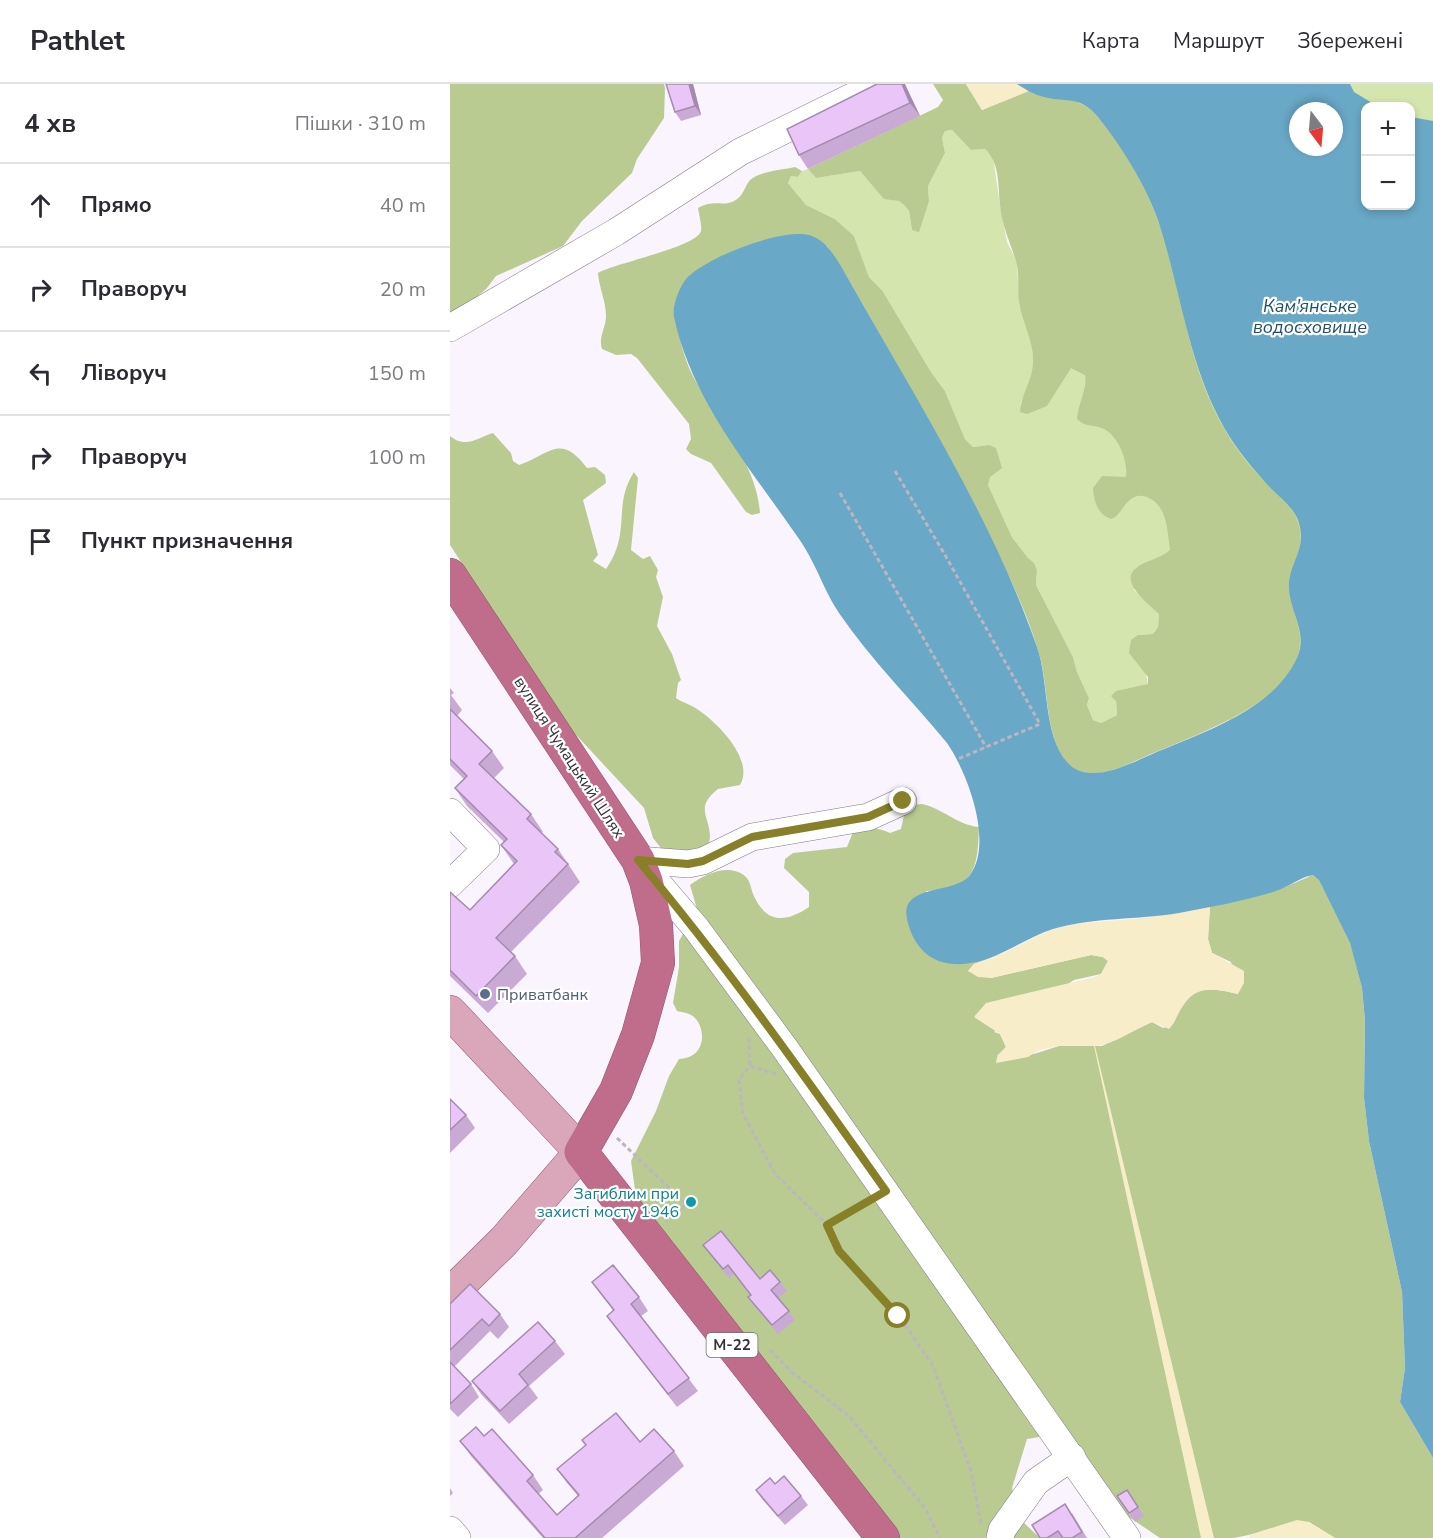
<!DOCTYPE html>
<html lang="uk">
<head>
<meta charset="utf-8">
<style>
  body { margin:0; font-family:"Nunito Sans",sans-serif; background:#f2f2f3; color:#2b2b33 }
  .controls { position:absolute; right:18px; top:18px; display:grid; overflow:hidden; border-radius:12px; box-shadow:0 3px 9px #0003 }
  .controls button { width:54px; height:54px; display:grid; place-items:center; padding:0; border:0; border-bottom:2px solid #e1e1e2; background:#fff; color:#2b2b33; font:30px sans-serif }
  .compass { position:absolute; left:839px; top:18px; width:54px; height:54px; border-radius:50%; background:#fff; box-shadow:0 3px 9px #0003; rotate:164deg }
  .stop { position:absolute; width:18px; height:18px; margin:-14px; border:4px solid #878028; border-radius:50%; background:#fff }
  .stop.end { background:#878028; border-color:#fff; box-shadow:0 2px 6px #0008 }
  .list { margin:0; padding:0; list-style:none }
  h2 { display:flex; justify-content:space-between; align-items:center; height:78px; margin:0; padding:0 24px; font-size:26px }
  h2 small { font-size:20px; font-weight:400; color:#7c7c81 }
  .list li { display:grid; grid-template-columns:39px 1fr auto; gap:18px; align-items:center; box-sizing:border-box; height:84px; padding:0 24px; border-top:2px solid #e1e1e2 }
  .list b { display:block; font-size:22px; white-space:nowrap }
  .list em { font-size:20px; font-style:normal; color:#7c7c81 }
  .icon { flex:none; width:33px; height:33px; fill:none; stroke:currentColor; stroke-width:2; stroke-linecap:round; stroke-linejoin:round }
  .map { position:relative; flex:none; width:983px; height:1454px; overflow:hidden }
  header { display:flex; align-items:center; gap:36px; box-sizing:border-box; height:84px; padding:0 30px; background:#fff; border-bottom:2px solid #e1e1e2 }
  header strong { font-size:28px }
  nav { display:flex; gap:33px; margin-inline-start:auto; font-size:21px }
  main { display:flex }
  aside { flex:1; background:#fff }
  .map>svg:first-child { display:block }
</style>
</head>
<body>
<header>
<strong>Pathlet</strong>
<nav><a>Карта</a><a>Маршрут</a><a>Збережені</a></nav>
</header>
<main>
<aside>
<h2>4 хв<small>Пішки · 310 m</small></h2>
<ul class="list">
<li><svg class="icon" aria-label="ahead" viewBox="0 0 24 24"><path d="M12 20V5M6 11l6-6 6 6"/></svg><div><b>Прямо</b></div><em>40 m</em></li>
<li><svg class="icon" aria-label="right" viewBox="0 0 24 24"><path d="M7 20v-9h11M14 6l5 5-5 5"/></svg><div><b>Праворуч</b></div><em>20 m</em></li>
<li><svg class="icon" aria-label="left" viewBox="0 0 24 24"><path d="M17 20v-9H6M10 6l-5 5 5 5"/></svg><div><b>Ліворуч</b></div><em>150 m</em></li>
<li><svg class="icon" aria-label="right" viewBox="0 0 24 24"><path d="M7 20v-9h11M14 6l5 5-5 5"/></svg><div><b>Праворуч</b></div><em>100 m</em></li>
<li><svg class="icon" aria-label="arrive" viewBox="0 0 24 24"><path d="M6 21V4h12l-3 4 3 4H6"/></svg><div><b>Пункт призначення</b></div></li>
</ul>
</aside>
<div class="map">
<svg width="983" height="1454" viewBox="0 0 983 1454">
  <rect width="100%" height="100%" fill="#faf4fe"/>
  <path fill="#d4e5ad" fill-rule="evenodd" d="M 531,0 L 983,0 L 983,1041 L 700,478 L 685,484 L 684,506 L 709,529 L 708,543 L 703,550 L 688,551 L 698,600 L 666,617 L 667,631 L 651,639 L 643,636 L 637,621 L 639,614 L 627,588 L 623,573 L 586,501 L 587,486 L 562,453 L 538,401 L 539,361 L 523,363 L 515,355 L 495,307 L 481,288 L 432,206 L 419,193 L 404,152 L 385,135 L 356,121 L 338,99 L 341,92 L 348,93 L 352,87 L 358,85 L 366,94 L 410,87 L 434,114 L 449,117 L 454,121 L 459,127 L 462,146 L 479,117 L 478,102 L 495,69 L 492,54 L 495,47 L 502,46 L 521,66 L 535,65 L 543,73 L 550,121 L 557,158 L 567,178 L 569,219 L 581,255 L 583,274 L 583,290 L 570,321 L 597,322 L 550,68 ZM 916,22 L 960,22 L 960,122 L 916,122 ZM 848,27 L 884,27 L 884,63 L 848,63 Z"/>
  <g fill="#bacb92">
    <path d="M 0,0 L 214,0 L 215,4 L 214,34 L 187,75 L 182,89 L 132,137 L 113,162 L 46,192 L 37,204 L 0,236 Z"/>
    <path d="M 483,0 L 516,0 L 532,26 L 579,7 C 603,17 628,10 647,32 C 672,60 693,98 707,134 C 732,201 735,274 771,339 C 782,360 798,381 815,398 C 826,411 842,421 848,438 C 858,466 837,489 842,517 C 845,535 853,548 849,568 C 837,620 745,651 701,670 C 678,680 639,702 618,680 C 594,654 599,599 588,566 C 576,526 557,488 538,450 C 496,364 446,280 399,196 L 377,162 L 224,230 C 229,250 233,273 243,292 C 266,335 307,379 310,429 L 302,431 L 296,428 L 261,379 L 241,370 L 236,365 L 241,355 L 239,340 L 187,274 L 181,270 L 166,271 L 152,265 C 148,253 156,244 156,232 C 156,217 149,204 148,189 C 165,179 247,163 251,147 C 252,141 249,131 248,124 C 264,115 273,123 284,117 C 294,112 294,103 300,96 C 310,87 333,86 345,83 L 352,87 L 348,93 L 341,92 L 338,99 L 356,121 L 385,135 L 404,152 L 419,193 L 432,206 L 481,288 L 495,307 L 515,355 L 523,363 L 539,361 L 546,364 L 552,384 L 540,393 L 538,401 L 562,453 L 578,474 L 584,479 L 587,486 L 586,501 L 623,573 L 627,588 L 639,614 L 637,621 L 643,636 L 651,639 L 667,631 L 666,617 L 661,612 L 666,607 L 698,600 L 698,593 L 679,569 L 681,556 L 688,551 L 703,550 L 708,543 L 709,530 C 700,521 668,498 686,484 C 696,476 710,475 720,466 C 717,446 718,422 697,413 C 691,411 685,411 680,416 C 672,422 670,432 661,435 C 647,430 644,417 643,404 L 652,392 L 676,393 C 678,377 669,353 654,345 C 644,340 636,344 627,335 C 628,320 638,303 635,291 L 621,284 L 597,322 L 577,330 L 570,328 C 571,309 584,295 583,276 C 583,255 572,238 569,218 C 567,205 570,190 566,177 C 560,158 552,142 550,121 C 548,101 550,79 535,65 L 521,66 L 502,46 L 495,47 L 492,54 L 495,69 L 478,102 L 479,117 L 469,148 L 462,146 L 459,127 L 454,121 L 449,117 L 434,115 L 410,87 L 366,94 L 358,85 L 488,23 L 493,16 Z"/>
    <path d="M 43,349 L 61,369 L 63,377 L 69,381 C 99,371 110,348 137,384 L 145,383 L 155,391 L 156,399 L 133,416 L 148,471 L 143,477 L 156,485 C 182,448 162,422 184,388 L 188,394 L 181,466 L 193,475 L 200,472 L 208,486 L 206,493 L 213,513 L 207,542 L 222,570 L 231,596 L 228,599 L 226,614 C 233,619 240,620 247,625 C 267,638 305,676 290,701 L 268,705 C 244,724 260,732 260,753 C 260,757 257,763 256,767 L 214,768 L 203,754 L 194,724 L 115,639 L 0,461 L 0,352 C 16,365 27,354 43,349 Z"/>
    <path d="M 472,720 C 492,724 507,741 529,743 C 528,764 529,794 505,803 C 497,806 485,806 476,807 L 492,878 L 528,877 L 554,869 L 524,880 L 518,887 L 541,894 L 641,871 L 653,873 L 658,877 L 651,890 L 624,896 L 544,948 L 550,950 L 556,963 L 547,972 L 584,970 L 609,962 L 652,962 L 702,938 L 713,944 L 723,940 C 741,903 749,901 788,910 L 781,878 L 762,869 L 758,855 L 760,822 L 828,806 L 863,791 L 869,796 L 900,859 L 912,904 L 915,937 L 914,1014 L 919,1057 L 952,1208 L 955,1284 L 950,1318 L 983,1374 L 983,1454 L 885,1454 L 859,1438 L 784,1454 L 710,1454 L 661,1421 L 601,1351 L 577,1355 L 562,1404 L 572,1437 L 590,1454 L 448,1454 L 186,1113 L 181,1077 L 206,1027 L 219,992 L 229,975 C 259,974 256,939 241,931 C 238,929 232,928 227,927 L 223,919 L 229,883 L 229,857 L 247,825 L 240,801 C 255,790 280,778 296,793 C 300,797 301,804 303,810 C 316,840 335,839 359,823 L 359,808 L 334,784 L 335,775 L 343,769 L 397,763 L 403,748 C 415,742 427,743 440,749 L 451,745 L 455,726 L 463,721 Z"/>
  </g>
  <g fill="#f7edc8">
    <path d="M 516,0 L 567,0 L 579,7 L 532,26 Z"/>
    <path d="M 760,822 L 758,855 L 762,869 L 794,887 L 794,899 L 788,910 C 766,905 745,900 731,924 C 727,931 725,939 719,945 L 702,938 C 683,946 665,960 645,962 L 764,1454 L 751,1454 L 644,962 L 609,962 L 589,966 L 578,973 L 546,979 L 547,973 L 556,963 L 550,950 L 524,933 L 536,919 L 645,893 L 651,890 L 658,877 L 653,873 L 641,871 L 541,894 L 528,893 L 518,887 L 524,880 L 544,874 L 602,845 L 624,840 L 693,834 Z"/>
    <path d="M 847,1436 L 859,1438 L 885,1454 L 800,1454 L 799,1451 Z"/>
  </g>
  <path fill="#6aa8c7" fill-rule="evenodd" d="M 567,0 L 900,0 L 904,8 L 927,22 L 916,22 L 916,122 L 960,122 L 961,33 L 983,37 L 983,1374 L 950,1318 L 955,1284 L 952,1208 L 919,1057 L 914,1014 L 915,937 L 912,904 L 900,859 L 869,796 L 863,791 C 850,793 839,803 826,807 C 795,817 761,823 729,829 C 688,836 643,833 603,845 C 568,856 532,889 492,878 C 474,873 462,856 458,839 C 446,798 504,812 520,791 C 544,758 517,688 497,659 C 461,615 421,576 389,529 C 378,513 371,494 362,477 C 355,462 344,448 335,435 C 291,373 240,309 224,233 C 222,222 229,204 236,195 C 254,174 335,142 362,152 C 379,158 390,181 399,196 C 466,315 542,434 587,563 C 599,597 593,651 617,678 C 637,702 677,681 700,671 C 750,649 822,628 847,574 C 859,548 838,526 839,501 C 840,476 858,465 848,436 C 841,420 825,410 814,397 C 798,379 781,358 770,336 C 737,273 730,203 708,136 C 695,100 672,63 648,33 C 629,11 618,19 594,13 C 584,11 575,5 567,0 ZM 848,27 L 884,27 L 884,63 L 848,63 Z"/>
  <g fill="none" stroke-linecap="round" stroke-linejoin="round">
    <defs>
      <g id="minor">
        <path d="M 0,244 L 166,148 L 290,68 L 428,0"/>
        <path d="M 0,728 L 36,765 L 0,800"/>
        <path d="M 188,776 L 238,780 L 253,777 L 302,753 L 418,733 L 453,717"/>
        <path d="M 193,782 L 246,844 L 334,963 L 677,1454"/>
        <path d="M 0,1446 L 7,1454"/>
        <path d="M 550,1454 L 552,1446 L 586,1398 L 622,1373"/>
      </g>
      <path id="major" d="M 0,928 L 131,1068 L 54,1157 L 0,1210"/>
      <path id="highway" d="M 0,491 L 188,776 L 196,797 L 206,841 L 208,879 L 188,951 L 166,1007 L 131,1068 L 433,1454"/>
    </defs>
    <use href="#minor" stroke="#817886" stroke-width="28"/>
    <use href="#major" stroke="#8f586e" stroke-width="34"/>
    <use href="#highway" stroke="#8f586e" stroke-width="34"/>
    <g stroke="#bbb6bf" stroke-width="3" stroke-dasharray="4.5 3" stroke-linecap="butt">
      <path d="M 445,387 L 495,471 L 590,640 L 508,675"/>
      <path d="M 390,409 L 536,663"/>
      <path d="M 299,954 L 300,982"/>
      <path d="M 326,990 L 300,982 L 289,995 L 293,1030 L 325,1090 L 377,1141"/>
      <path d="M 167,1054 L 236,1120 L 216,1138"/>
      <path d="M 416,1119 L 377,1141 L 389,1167 L 449,1232 L 483,1282 L 521,1387 L 531,1439"/>
      <path d="M 320,1266 L 343,1289 L 399,1332 L 475,1424 L 490,1454"/>
    </g>
    <use href="#minor" stroke="#fff" stroke-width="27"/>
    <use href="#major" stroke="#d9a7b9" stroke-width="33"/>
    <use href="#highway" stroke="#bf6d8b" stroke-width="33"/>
  </g>
  <g fill="#c9aad5">
    <path d="M 243,0 L 251,31 L 231,37 L 225,28 Z"/>
    <path d="M 454,0 L 470,32 L 358,85 L 349,71 Z"/>
    <path d="M 0,604 L 4,609 L 1,611 L 12,626 L 7,632 L 42,667 L 54,684 L 44,694 L 81,730 L 93,748 L 91,749 L 108,765 L 130,798 L 61,868 L 65,872 L 77,890 L 38,929 L 0,892 L 0,808 L 20,826 L 64,780 L 51,761 L 54,758 L 17,722 L 5,704 L 14,695 L 0,681 Z"/>
    <path d="M 0,1015 L 16,1031 L 25,1044 L 0,1069 Z"/>
    <path d="M 253,1161 L 310,1195 L 330,1198 L 337,1207 L 328,1214 L 345,1236 L 328,1250 L 304,1222 L 298,1213 L 300,1211 L 284,1190 L 279,1194 Z"/>
    <path d="M 142,1198 L 189,1213 L 198,1227 L 191,1232 L 248,1307 L 227,1323 L 157,1232 L 163,1226 Z"/>
    <path d="M 0,1220 L 50,1230 L 59,1243 L 48,1255 L 40,1247 L 4,1283 L 21,1300 L 29,1313 L 8,1333 L 0,1325 Z"/>
    <path d="M 105,1257 L 115,1270 L 79,1302 L 88,1314 L 59,1340 L 31,1310 L 22,1297 Z"/>
    <path d="M 34,1352 L 83,1391 L 93,1406 L 88,1410 L 107,1431 L 128,1412 L 117,1399 L 107,1385 L 190,1358 L 224,1367 L 234,1382 L 152,1454 L 93,1454 L 21,1372 L 10,1357 Z"/>
    <path d="M 325,1400 L 351,1412 L 358,1421 L 335,1441 L 312,1415 L 306,1406 Z"/>
    <path d="M 0,1404 L 3,1409 L 0,1412 Z"/>
    <path d="M 677,1406 L 694,1432 L 685,1438 L 667,1412 Z"/>
    <path d="M 622,1429 L 637,1454 L 590,1454 Z"/>
  </g>
  <g fill="#a48bae">
    <path d="M 239,0 L 243,0 L 251,31 L 245,22 Z"/>
    <path d="M 452,0 L 455,0 L 470,32 L 460,19 Z"/>
  </g>
  <g fill="#eac6f8" stroke="#a48bae" stroke-width="1.5">
    <path d="M 216,0 L 239,0 L 245,22 L 225,28 Z"/>
    <path d="M 427,0 L 452,0 L 460,19 L 349,71 L 337,45 Z"/>
    <path d="M 0,625 L 42,667 L 29,680 L 81,730 L 77,735 L 108,765 L 105,768 L 118,780 L 46,854 L 65,872 L 26,912 L 0,886 L 0,808 L 20,826 L 67,777 L 51,761 L 57,755 L 5,704 L 17,692 L 0,675 Z"/>
    <path d="M 0,1015 L 16,1031 L 0,1046 Z"/>
    <path d="M 271,1147 L 310,1195 L 320,1186 L 330,1198 L 321,1206 L 339,1227 L 322,1241 L 298,1213 L 301,1211 L 278,1181 L 273,1185 L 253,1161 Z"/>
    <path d="M 163,1181 L 189,1213 L 181,1220 L 239,1294 L 218,1310 L 157,1232 L 164,1226 L 142,1198 Z"/>
    <path d="M 20,1200 L 50,1230 L 39,1242 L 32,1235 L 0,1266 L 0,1220 Z"/>
    <path d="M 88,1238 L 105,1257 L 69,1290 L 78,1301 L 50,1327 L 22,1297 Z"/>
    <path d="M 0,1278 L 21,1300 L 0,1320 Z"/>
    <path d="M 166,1329 L 190,1358 L 204,1345 L 224,1367 L 125,1454 L 95,1454 L 10,1357 L 26,1343 L 34,1352 L 42,1345 L 83,1391 L 77,1397 L 107,1431 L 129,1411 L 107,1385 L 136,1361 L 132,1356 Z"/>
    <path d="M 334,1392 L 351,1412 L 328,1432 L 306,1406 L 320,1394 L 325,1400 Z"/>
    <path d="M 677,1406 L 688,1423 L 679,1429 L 667,1412 Z"/>
    <path d="M 615,1420 L 632,1448 L 622,1454 L 613,1454 L 608,1447 L 597,1454 L 590,1454 L 582,1441 Z"/>
  </g>
  <g fill="none" stroke-linecap="round" stroke-linejoin="round">
    <path stroke="#878028" stroke-width="8" d="M 448,1232 L 389,1167 L 377,1141 L 436,1107 C 356,994 277,882 188,776 L 238,780 L 253,777 L 302,753 L 418,733 L 453,717"/>
  </g>
  <circle fill="#5c6f8a" stroke="#fff" stroke-width="2" cx="35" cy="910" r="6"/>
  <circle fill="#0f9aa8" stroke="#fff" stroke-width="2" cx="241" cy="1118" r="6"/>
  <g text-anchor="middle" stroke-width="4.5" stroke-linejoin="round" paint-order="stroke">
    <rect fill="#fff" stroke="#726f73" stroke-width="1.5" x="256.5" y="1249" width="51" height="24" rx="4.5"/>
    <g font-size="15" font-weight="bold" fill="#353137">
      <text x="282" y="1266">М-22</text>
    </g>
    <g font-size="16" fill="#353137" stroke="#fff">
      <text transform="translate(120 673) rotate(57)" y="6">вулиця Чумацький Шлях</text>
    </g>
    <g font-size="16" fill="#4e5e75" stroke="#fff" text-anchor="start">
      <text x="47" y="916">Приватбанк</text>
    </g>
    <g font-size="16" fill="#0d838f" stroke="#fff" text-anchor="end">
      <text x="229" y="1115">Загиблим при<tspan x="229" dy="18">захисті мосту 1946</tspan></text>
    </g>
    <g font-size="18" font-style="italic" fill="#1f5268" stroke="#fff">
      <text x="860" y="228">Кам'янське<tspan x="860" dy="21">водосховище</tspan></text>
    </g>
  </g>
</svg>
<div class="controls">
<button>+</button>
<button>−</button>
</div>
<svg class="compass" viewBox="-18 -18 36 36"><path d="M0-13l5 13h-10z" fill="#e53935"/><path d="M0 13l5-13h-10z" fill="#7c7c81"/></svg>
<div class="stop" style="left:448px;top:1232px"></div>
<div class="stop end" style="left:453px;top:717px"></div>
</div>
</main>
</body>
</html>
